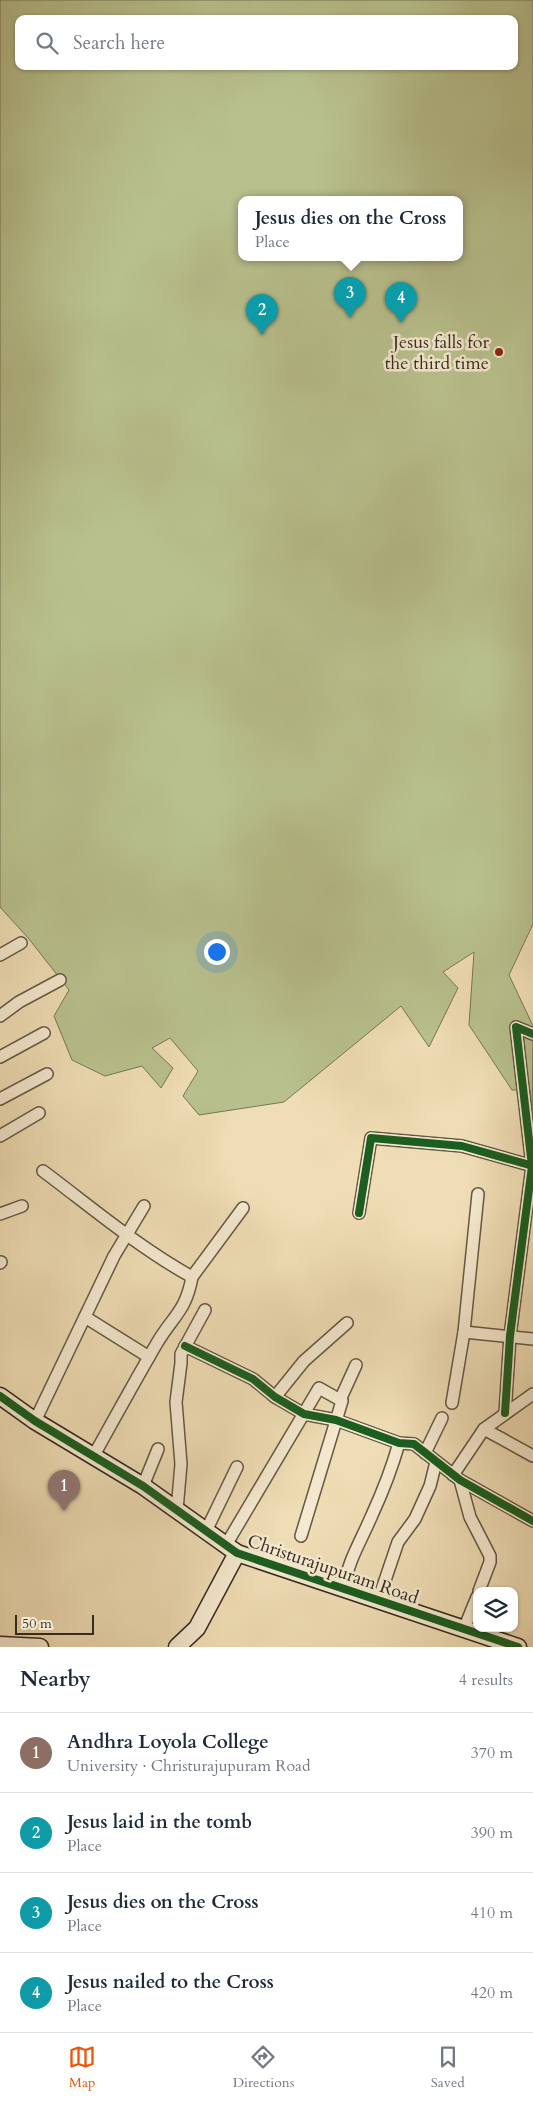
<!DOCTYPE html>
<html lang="en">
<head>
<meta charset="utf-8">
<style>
  body { margin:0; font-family:Cardo,serif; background:#f6f6f7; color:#1f2937 }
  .controls { position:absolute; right:15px; bottom:15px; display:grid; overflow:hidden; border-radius:10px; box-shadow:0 1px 4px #0004 }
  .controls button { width:45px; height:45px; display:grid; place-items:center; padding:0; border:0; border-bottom:1px solid #e0e1e3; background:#fff; color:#1f2937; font:25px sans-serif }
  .scale { position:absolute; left:15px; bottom:12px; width:79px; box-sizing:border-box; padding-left:5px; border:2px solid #362c20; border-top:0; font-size:14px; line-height:18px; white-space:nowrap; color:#362c20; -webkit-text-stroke:4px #f5e9cf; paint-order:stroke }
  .you { position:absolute; left:216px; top:951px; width:18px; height:18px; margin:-12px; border:4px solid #fff; border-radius:50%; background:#1a73e8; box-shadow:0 0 0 8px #1a73e833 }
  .badge { display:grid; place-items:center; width:32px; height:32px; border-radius:50%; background:#ea580c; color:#fff; font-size:16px; font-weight:700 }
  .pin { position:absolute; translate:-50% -41px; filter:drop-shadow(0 1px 2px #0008) }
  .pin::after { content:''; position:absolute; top:26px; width:18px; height:15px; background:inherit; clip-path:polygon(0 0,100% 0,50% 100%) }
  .popup { position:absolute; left:238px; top:196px; width:225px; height:65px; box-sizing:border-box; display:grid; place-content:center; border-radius:10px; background:#fff; filter:drop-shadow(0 1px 4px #0005); font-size:16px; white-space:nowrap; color:#747a83 }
  .popup b { font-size:19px; color:#1f2937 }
  .popup::after { content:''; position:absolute; left:50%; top:100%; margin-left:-10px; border:10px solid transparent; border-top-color:#fff }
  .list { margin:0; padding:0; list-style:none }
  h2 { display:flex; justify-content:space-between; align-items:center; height:65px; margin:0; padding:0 20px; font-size:21px }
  h2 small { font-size:16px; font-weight:400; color:#747a83 }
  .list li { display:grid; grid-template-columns:32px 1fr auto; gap:15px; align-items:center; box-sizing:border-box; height:80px; padding:0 20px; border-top:1px solid #e0e1e3 }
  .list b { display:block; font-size:19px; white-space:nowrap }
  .list p { margin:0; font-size:16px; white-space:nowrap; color:#747a83 }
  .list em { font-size:16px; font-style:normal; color:#747a83 }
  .icon { flex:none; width:28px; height:28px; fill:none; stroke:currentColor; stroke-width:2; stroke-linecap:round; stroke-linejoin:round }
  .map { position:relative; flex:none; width:533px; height:1647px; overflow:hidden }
  .search { position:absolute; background:#fff; box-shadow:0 1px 4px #0004; left:15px; right:15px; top:15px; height:55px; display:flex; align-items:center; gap:12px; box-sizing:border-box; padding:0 18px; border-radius:10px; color:#747a83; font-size:19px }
  .sheet { height:385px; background:#fff }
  nav { display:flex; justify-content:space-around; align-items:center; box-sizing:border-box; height:70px; border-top:1px solid #e0e1e3; background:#fff; font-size:14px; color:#747a83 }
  nav a { display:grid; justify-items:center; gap:2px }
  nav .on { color:#ea580c }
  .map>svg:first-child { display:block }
</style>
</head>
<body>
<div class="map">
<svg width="533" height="1647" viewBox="0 0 533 1647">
  <rect width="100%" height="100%" fill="#efddb5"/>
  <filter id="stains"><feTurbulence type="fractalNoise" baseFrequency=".004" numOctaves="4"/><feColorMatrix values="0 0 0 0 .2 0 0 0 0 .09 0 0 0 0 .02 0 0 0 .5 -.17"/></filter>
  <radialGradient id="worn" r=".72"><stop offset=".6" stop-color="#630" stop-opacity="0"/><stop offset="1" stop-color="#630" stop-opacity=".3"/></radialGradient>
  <path fill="#b8c18e" stroke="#777657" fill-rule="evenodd" d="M 0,0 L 533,0 L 533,924 L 509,975 L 533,1026 L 532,1136 L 530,1090 L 512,1090 L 469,1025 L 474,952 L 443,972 L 458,988 L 429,1047 L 401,1006 L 284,1102 L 199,1115 L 183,1096 L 198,1071 L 170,1038 L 152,1048 L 173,1068 L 161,1088 L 142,1066 L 105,1076 L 72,1060 L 54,1016 L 69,990 L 29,939 L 0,907 ZM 19,19 L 514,19 L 514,66 L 19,66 ZM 241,199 L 459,199 L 459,257 L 241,257 Z"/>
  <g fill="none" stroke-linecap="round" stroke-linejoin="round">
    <defs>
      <g id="street">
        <path d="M 0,955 L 21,943"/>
        <path d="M 0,1016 L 19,1002 L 60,980"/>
        <path d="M 0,1057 L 44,1033"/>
        <path d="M 0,1099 L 47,1074"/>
        <path d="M 0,1136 L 39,1113"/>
        <path d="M 43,1171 C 91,1207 138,1247 192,1277 C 186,1311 173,1316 157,1343 C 135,1381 114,1419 93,1457"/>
        <path d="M 359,1213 L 371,1138 L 462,1146 L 533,1166"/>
        <path d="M 0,1214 L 22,1206"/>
        <path d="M 0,1263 L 1,1262"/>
        <path d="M 192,1277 L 243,1208"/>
        <path d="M 85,1317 L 149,1357"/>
        <path d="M 464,1332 L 533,1339"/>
        <path d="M 185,1346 L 253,1379 L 275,1397 L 304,1414 L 336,1420 L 399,1443 L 414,1444 L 460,1480 L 533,1521"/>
        <path d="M 275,1397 L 304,1361 L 347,1323"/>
        <path d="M 340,1400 L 356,1365"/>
        <path d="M 452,1403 L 464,1332 L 478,1194"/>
        <path d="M 505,1413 L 510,1336 L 532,1166 L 516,1027 L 533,1034"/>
        <path d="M 35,1421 L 114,1256 L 144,1206"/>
        <path d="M 484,1429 L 533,1394"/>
        <path d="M 425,1453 L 442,1418"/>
        <path d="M 453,1475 L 484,1429 L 533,1456"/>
        <path d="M 460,1480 L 470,1517 L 490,1556 L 490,1562 L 479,1591"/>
        <path d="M 143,1486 L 158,1449"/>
        <path d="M 177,1510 L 181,1464 L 176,1402 L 181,1363 L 181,1354 L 205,1310"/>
        <path d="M 206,1531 L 237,1467"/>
        <path d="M 226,1545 L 319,1388 L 342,1401 L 301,1536"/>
        <path d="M 343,1589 C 348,1561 361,1541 372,1515 C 383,1491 392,1468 399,1443"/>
        <path d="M 378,1601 L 398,1542 L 415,1519 L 430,1486 L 436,1462"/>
        <path d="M 464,1629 L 477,1597"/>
      </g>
      <g id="secondary">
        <path d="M 0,1396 L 35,1421 L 143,1486 L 237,1553 L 518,1647"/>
        <path d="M 0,1645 L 40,1647"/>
        <path d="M 177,1647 L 197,1628 L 237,1553"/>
      </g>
    </defs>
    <use href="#street" stroke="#645845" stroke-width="14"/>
    <use href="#secondary" stroke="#362c20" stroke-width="19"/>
    <use href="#street" stroke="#f5e9cf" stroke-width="11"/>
    <use href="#secondary" stroke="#f5e9cf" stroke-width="16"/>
    <defs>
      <g id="cycleway">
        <path d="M 359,1213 L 371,1138 L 462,1146 L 533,1166"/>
        <path d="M 185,1346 L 253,1379 L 275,1397 L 304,1414 L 336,1420 L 399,1443 L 414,1444 L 460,1480 L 533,1521"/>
        <path d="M 0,1396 L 35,1421 L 143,1486 L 237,1553 L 518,1647"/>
        <path d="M 505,1413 L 510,1336 L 532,1166 L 516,1027 L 533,1034"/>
      </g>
    </defs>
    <use href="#cycleway" stroke="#f5e9cf" stroke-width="11"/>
    <use href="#cycleway" stroke="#1b5e20" stroke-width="8"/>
  </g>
  <circle fill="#8f2418" stroke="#f5e9cf" stroke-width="2" cx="499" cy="352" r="5"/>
  <g text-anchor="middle" stroke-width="5" stroke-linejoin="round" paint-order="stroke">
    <g font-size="18" fill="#362c20" stroke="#f5e9cf" text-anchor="end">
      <text x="489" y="348">Jesus falls for<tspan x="489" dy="21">the third time</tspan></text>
    </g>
    <g font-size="18" fill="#362c20" stroke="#f5e9cf">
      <text transform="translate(333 1569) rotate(19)" y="6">Christurajupuram Road</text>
    </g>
  </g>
  <rect width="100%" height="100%" filter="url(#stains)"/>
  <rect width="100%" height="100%" fill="url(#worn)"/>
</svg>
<div class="controls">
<button><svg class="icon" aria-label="layers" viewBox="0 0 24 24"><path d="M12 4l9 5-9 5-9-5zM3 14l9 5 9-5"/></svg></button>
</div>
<div class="scale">50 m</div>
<div class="you"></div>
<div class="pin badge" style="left:64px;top:1511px;background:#8d6e63">1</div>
<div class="pin badge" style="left:262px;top:335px;background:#0f9aa8">2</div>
<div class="pin badge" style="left:350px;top:318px;background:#0f9aa8">3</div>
<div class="popup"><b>Jesus dies on the Cross</b>Place</div>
<div class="pin badge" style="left:401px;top:323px;background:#0f9aa8">4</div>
<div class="search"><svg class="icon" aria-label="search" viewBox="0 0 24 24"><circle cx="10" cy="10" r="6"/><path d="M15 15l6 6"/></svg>Search here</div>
</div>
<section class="sheet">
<h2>Nearby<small>4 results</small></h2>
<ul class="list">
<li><span class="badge" style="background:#8d6e63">1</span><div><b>Andhra Loyola College</b><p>University · Christurajupuram Road</p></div><em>370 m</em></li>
<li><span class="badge" style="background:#0f9aa8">2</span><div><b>Jesus laid in the tomb</b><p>Place</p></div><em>390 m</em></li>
<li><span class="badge" style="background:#0f9aa8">3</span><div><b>Jesus dies on the Cross</b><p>Place</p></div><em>410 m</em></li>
<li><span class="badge" style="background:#0f9aa8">4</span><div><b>Jesus nailed to the Cross</b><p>Place</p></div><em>420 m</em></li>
</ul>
</section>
<nav>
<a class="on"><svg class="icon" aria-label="map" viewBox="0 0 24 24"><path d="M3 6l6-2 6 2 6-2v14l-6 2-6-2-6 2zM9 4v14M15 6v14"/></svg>Map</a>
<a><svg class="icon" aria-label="directions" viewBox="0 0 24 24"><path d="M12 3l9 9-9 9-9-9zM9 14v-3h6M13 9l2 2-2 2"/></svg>Directions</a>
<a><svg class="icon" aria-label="saved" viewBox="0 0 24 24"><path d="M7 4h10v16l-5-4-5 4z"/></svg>Saved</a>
</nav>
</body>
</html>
